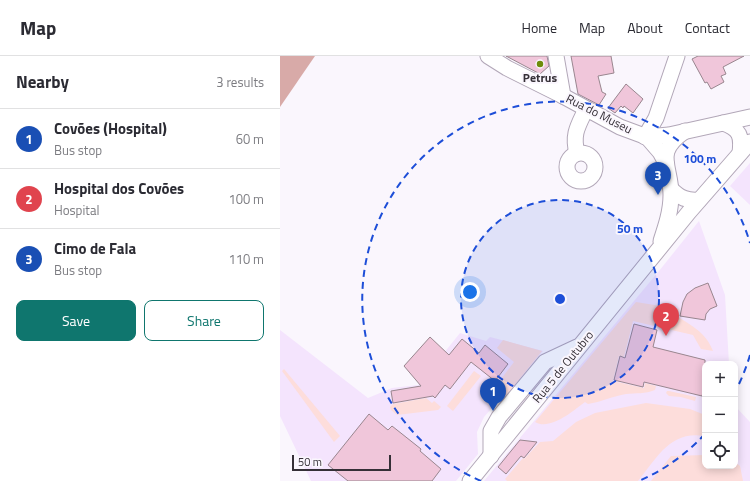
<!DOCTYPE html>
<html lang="en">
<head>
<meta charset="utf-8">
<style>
  body { margin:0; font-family:"Titillium Web",sans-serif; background:#f2f2f3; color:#2b2b33 }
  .controls { position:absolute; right:12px; bottom:12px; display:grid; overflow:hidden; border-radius:8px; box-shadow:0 2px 10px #0003 }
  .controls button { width:36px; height:36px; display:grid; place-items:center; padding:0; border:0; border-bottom:1px solid #e1e1e2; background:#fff; color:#2b2b33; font:20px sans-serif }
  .scale { position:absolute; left:12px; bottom:10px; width:99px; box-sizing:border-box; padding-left:4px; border:2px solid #353037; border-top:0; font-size:11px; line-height:14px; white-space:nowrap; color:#353037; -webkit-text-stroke:3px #faf6fd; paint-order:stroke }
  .you { position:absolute; left:190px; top:236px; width:14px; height:14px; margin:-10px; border:3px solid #fff; border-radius:50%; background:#1a73e8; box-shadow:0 0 0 6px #1a73e833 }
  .badge { display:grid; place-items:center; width:26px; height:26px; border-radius:50%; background:#0f766e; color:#fff; font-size:13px; font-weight:700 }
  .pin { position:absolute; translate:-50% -33px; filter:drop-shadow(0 1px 2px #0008) }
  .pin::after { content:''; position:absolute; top:21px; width:14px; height:12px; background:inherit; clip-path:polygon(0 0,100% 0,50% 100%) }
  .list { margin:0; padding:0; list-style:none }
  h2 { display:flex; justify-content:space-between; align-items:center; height:52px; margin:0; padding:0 16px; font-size:17px }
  h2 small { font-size:13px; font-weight:400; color:#7c7c81 }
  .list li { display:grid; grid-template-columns:26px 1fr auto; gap:12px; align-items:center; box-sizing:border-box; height:60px; padding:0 16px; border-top:1px solid #e1e1e2 }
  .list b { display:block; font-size:15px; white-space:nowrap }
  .list p { margin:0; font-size:13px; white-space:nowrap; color:#7c7c81 }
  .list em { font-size:13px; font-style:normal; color:#7c7c81 }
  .actions { display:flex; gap:8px; padding:12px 16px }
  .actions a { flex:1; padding:9px 0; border:1px solid #0f766e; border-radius:8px; text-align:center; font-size:14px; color:#0f766e }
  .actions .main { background:#0f766e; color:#fff }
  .icon { flex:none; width:22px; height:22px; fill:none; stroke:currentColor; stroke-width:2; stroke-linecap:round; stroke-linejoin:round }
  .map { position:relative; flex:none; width:470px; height:425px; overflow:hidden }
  header { display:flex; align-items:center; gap:24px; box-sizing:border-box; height:56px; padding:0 20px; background:#fff; border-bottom:1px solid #e1e1e2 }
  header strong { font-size:19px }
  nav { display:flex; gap:22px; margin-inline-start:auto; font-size:14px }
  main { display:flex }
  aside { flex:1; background:#fff }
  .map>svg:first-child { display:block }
</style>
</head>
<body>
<header>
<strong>Map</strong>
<nav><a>Home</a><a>Map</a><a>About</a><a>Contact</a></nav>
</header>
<main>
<aside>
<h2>Nearby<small>3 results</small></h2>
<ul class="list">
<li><span class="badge" style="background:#1a4fb4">1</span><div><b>Covões (Hospital)</b><p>Bus stop</p></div><em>60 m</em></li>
<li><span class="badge" style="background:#e0444e">2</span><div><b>Hospital dos Covões</b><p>Hospital</p></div><em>100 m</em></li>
<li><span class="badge" style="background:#1a4fb4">3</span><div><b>Cimo de Fala</b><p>Bus stop</p></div><em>110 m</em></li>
</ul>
<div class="actions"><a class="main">Save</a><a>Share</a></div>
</aside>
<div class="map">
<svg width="470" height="425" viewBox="0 0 470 425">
  <rect width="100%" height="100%" fill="#faf6fd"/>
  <g fill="#f4e4fd">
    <path d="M 470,107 L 470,149 L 450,130 Z"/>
    <path d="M 419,165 L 445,239 L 449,308 L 425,308 L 425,410 L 455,410 L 455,350 L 470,366 L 470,425 L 204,425 L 379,215 Z"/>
    <path d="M 0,274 L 88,342 L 112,332 L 138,329 L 180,277 L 206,285 L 210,281 L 263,295 L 221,347 L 218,345 L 204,361 L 197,376 L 198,398 L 176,425 L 31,425 L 0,360 Z"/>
  </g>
  <g fill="#fddddb">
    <path d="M 356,246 L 399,253 L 398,261 C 414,271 426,277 433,295 L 421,293 L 413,279 L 353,265 L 344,301 L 339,300 L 333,325 L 364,332 L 365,327 L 376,330 L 375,334 C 365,338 356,337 346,338 C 333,340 321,346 308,348 L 305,346 C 293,355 270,375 255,366 Z"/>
    <path d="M 223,284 L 262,295 L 226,340 L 215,331 L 234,306 L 217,292 Z"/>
    <path d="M 4,313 L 60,380 L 54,386 L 2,315 Z"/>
    <path d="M 194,315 L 201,320 L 173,355 L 167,350 Z"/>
    <path d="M 387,335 L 389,335 L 416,341 L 415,345 L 401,341 L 389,340 L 386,337 Z"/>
    <path d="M 146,342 L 152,347 L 154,345 L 161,351 L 158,354 L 117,359 L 111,354 L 110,351 L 113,348 Z"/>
    <path d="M 366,347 L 410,353 L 425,359 L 425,380 C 390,374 377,402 358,425 L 227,425 L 225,423 L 243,402 L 244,403 L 260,386 L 273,385 L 296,366 L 315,357 Z"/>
    <path d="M 425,399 L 425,410 L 455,410 L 455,406 L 460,410 L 463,425 L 371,425 L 391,400 Z"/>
  </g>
  <path fill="#d8aaa8" d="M 0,0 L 35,0 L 0,51 Z"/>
  <g fill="#f0c6da" stroke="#99868f">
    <path d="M 226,0 L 267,0 L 269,10 L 260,18 Z"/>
    <path d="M 291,0 L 331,0 L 334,17 L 318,20 L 322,36 L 326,38 L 319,49 L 298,38 Z"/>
    <path d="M 418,0 L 464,0 L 443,11 L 446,18 L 441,20 L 444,26 L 431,33 L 427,26 L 425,27 L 412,3 Z"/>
    <path d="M 346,28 L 363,43 L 353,57 L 344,50 L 343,52 L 341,50 L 335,57 L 328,52 Z"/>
    <path d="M 428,227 L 437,250 L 430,253 L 426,258 L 425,264 L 400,260 L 403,246 L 407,238 L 415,232 Z"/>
    <path d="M 354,268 L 377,274 L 373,291 L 425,304 L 425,329 L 422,340 L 364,326 L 363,331 L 334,324 L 340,300 L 345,302 Z"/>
    <path d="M 150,281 L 169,299 L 182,283 L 199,297 L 205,289 L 228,308 L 215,325 L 191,306 L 170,333 L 165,329 L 155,342 L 153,340 L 113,347 L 111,335 L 141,330 L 124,310 Z"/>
    <path d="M 89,358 L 108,374 L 112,370 L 141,393 L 140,395 L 161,413 L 152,425 L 68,425 L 48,409 Z"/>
    <path d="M 240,384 L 257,386 L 244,402 L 241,400 L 226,418 L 218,411 Z"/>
  </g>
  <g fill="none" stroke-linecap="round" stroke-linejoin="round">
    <defs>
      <g id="minor">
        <path d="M 208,0 L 227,12 L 283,40 L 340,71 L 367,81 L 380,96 L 386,107"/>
        <path d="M 276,0 L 283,40"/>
        <path d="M 443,67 C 460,73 462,80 460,97"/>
        <path d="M 365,81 L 376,62 L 397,0"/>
        <path d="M 367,81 L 389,79 L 470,61"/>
        <path d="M 297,97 C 292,78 298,70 306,53"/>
        <circle cx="301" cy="111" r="14"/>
        <path d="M 391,133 C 400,142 407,145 419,144"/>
        <path d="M 381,185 C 386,170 391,155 391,139 C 391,109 373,97 405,75"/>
        <path d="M 211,400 L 211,375 L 219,361 L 265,306 L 297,291"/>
        <path d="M 190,425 L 409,156 L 470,86"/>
      </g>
    </defs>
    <use href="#minor" stroke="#b2a7b8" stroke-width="17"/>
    <use href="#minor" stroke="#fff" stroke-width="15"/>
  </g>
  <circle cx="280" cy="243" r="99" fill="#1d4ed8" fill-opacity=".12"/>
  <g fill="none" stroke="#1d4ed8" stroke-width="2" stroke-dasharray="7 5">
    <circle cx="280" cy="243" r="99"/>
    <path d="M470 299A198 198 0 0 1 456 334M425 378A198 198 0 0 1 359 425M201 425A198 198 0 1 1 470 187"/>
  </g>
  <circle fill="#6e8c0a" stroke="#faf6fd" stroke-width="1.5" cx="260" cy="8" r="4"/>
  <g text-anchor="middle" stroke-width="4" stroke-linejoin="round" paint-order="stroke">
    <g font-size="12" font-weight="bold" fill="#353037" stroke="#faf6fd">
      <text x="260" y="26">Petrus</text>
    </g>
    <g font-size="12" fill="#353037" stroke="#faf6fd">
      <text transform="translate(319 58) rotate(27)" y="4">Rua do Museu</text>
      <text transform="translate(283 311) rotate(-51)" y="4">Rua 5 de Outubro</text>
    </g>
  </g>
  <circle cx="280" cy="243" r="6" fill="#1d4ed8" stroke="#faf6fd" stroke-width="2"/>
  <g font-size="12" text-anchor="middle" font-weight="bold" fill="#1d4ed8" stroke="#faf6fd" stroke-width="4" stroke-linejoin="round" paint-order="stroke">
    <text x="420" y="107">100 m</text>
    <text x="350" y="177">50 m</text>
  </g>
</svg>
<div class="controls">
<button>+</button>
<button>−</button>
<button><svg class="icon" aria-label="locate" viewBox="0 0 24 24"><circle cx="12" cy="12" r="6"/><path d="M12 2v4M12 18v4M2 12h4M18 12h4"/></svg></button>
</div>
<div class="scale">50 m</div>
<div class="you"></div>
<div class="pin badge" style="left:213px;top:355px;background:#1a4fb4">1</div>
<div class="pin badge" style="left:386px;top:280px;background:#e0444e">2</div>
<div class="pin badge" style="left:378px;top:139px;background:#1a4fb4">3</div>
</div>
</main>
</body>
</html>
